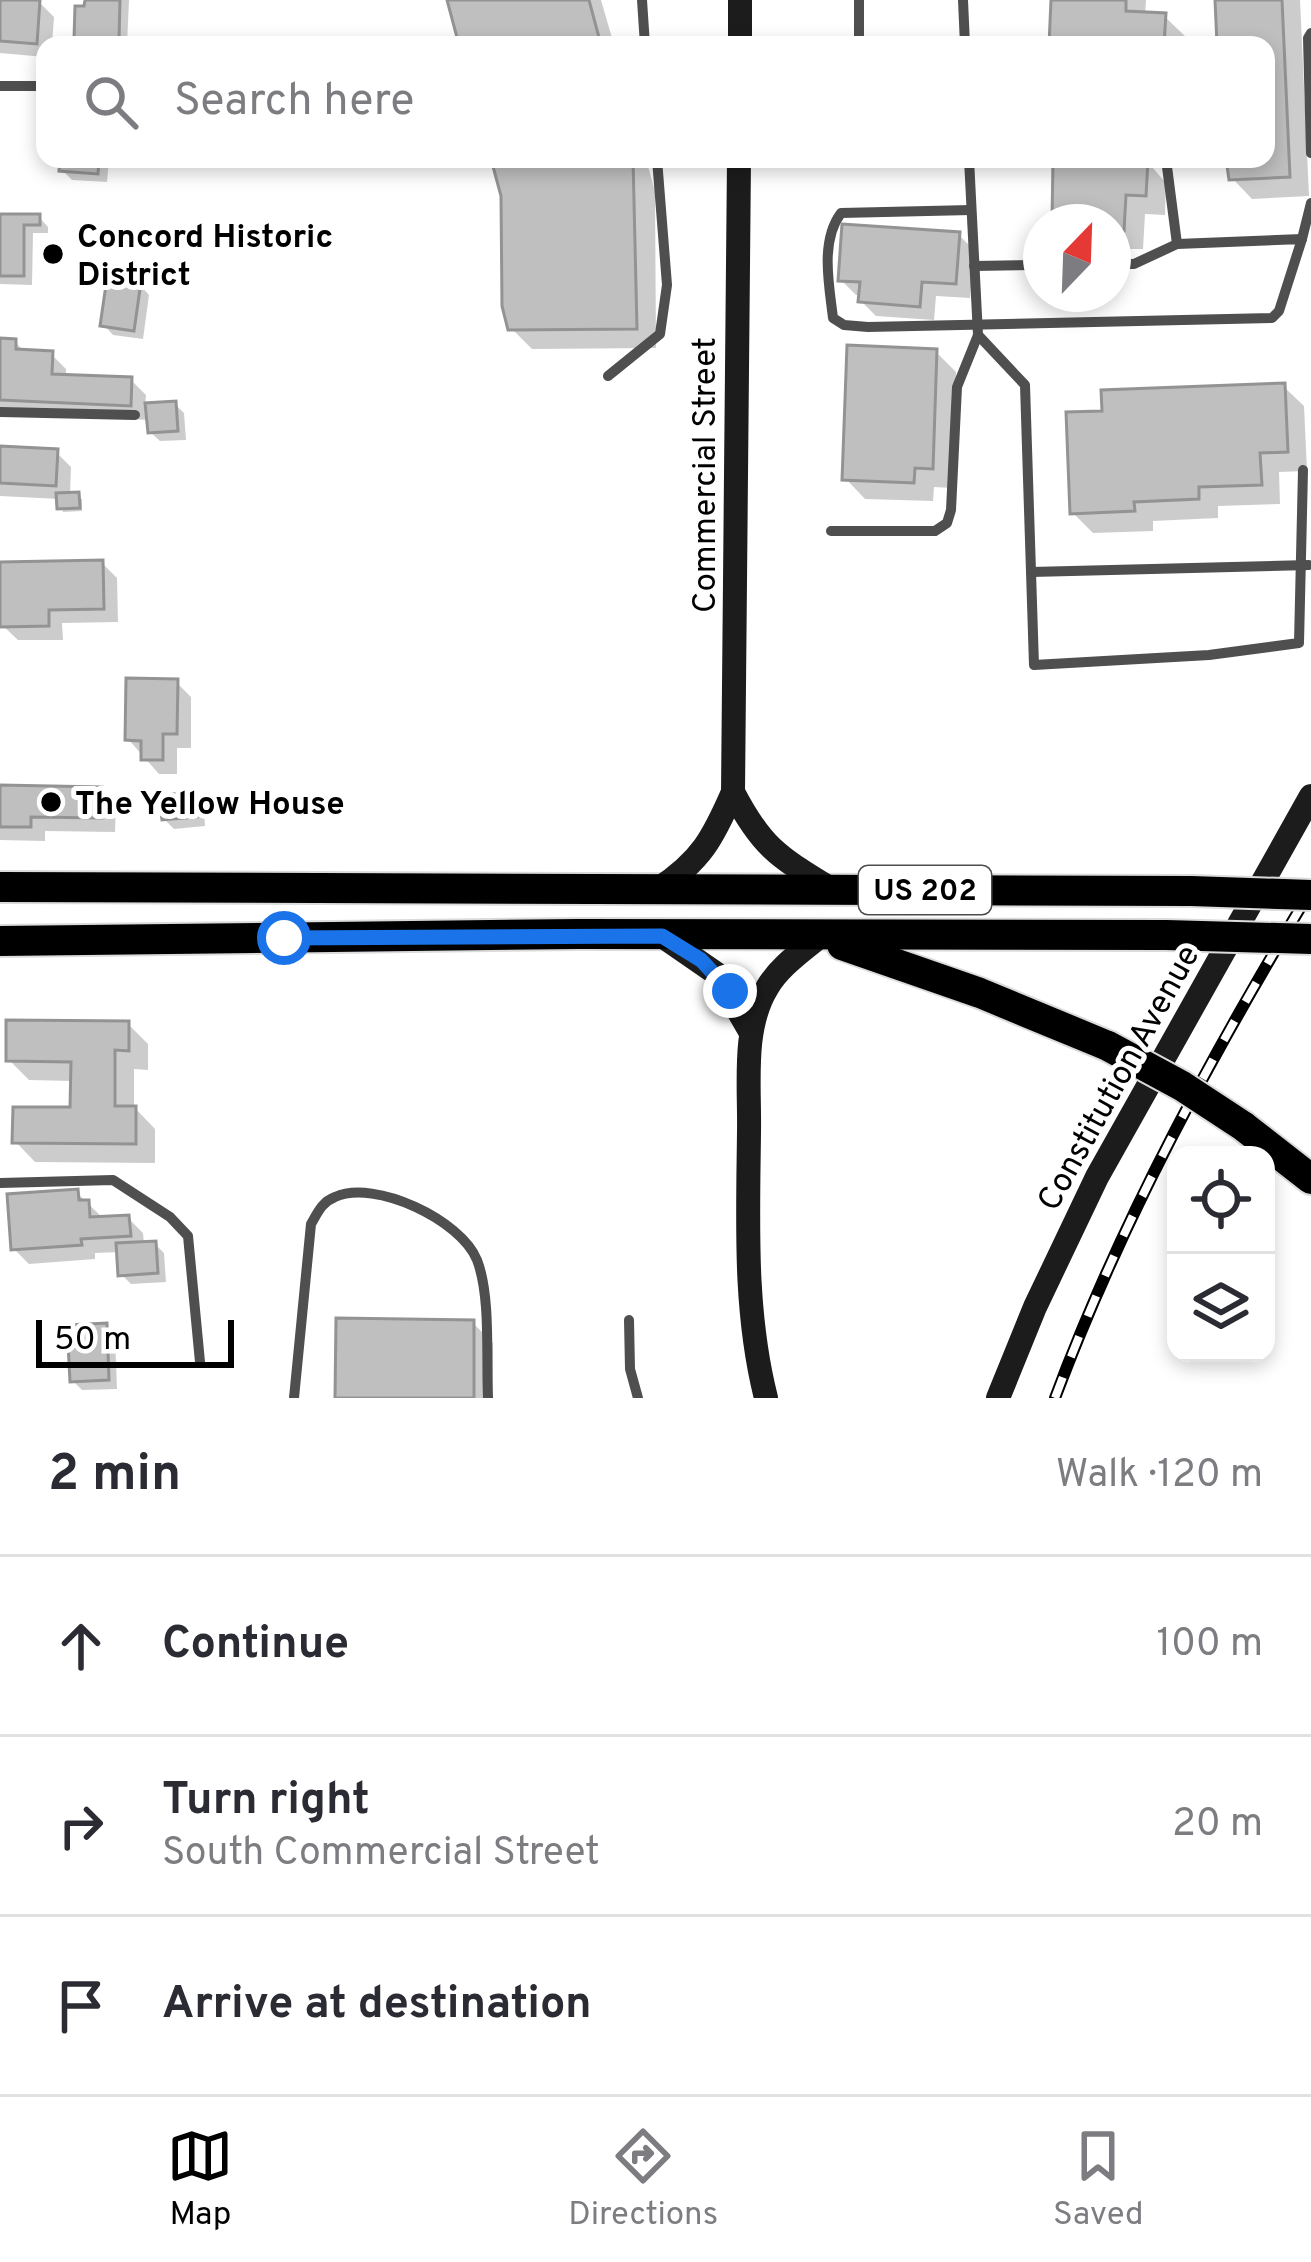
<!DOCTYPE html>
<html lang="en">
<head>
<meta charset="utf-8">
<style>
  body { margin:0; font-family:Overpass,sans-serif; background:#f2f2f3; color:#2b2b33 }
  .controls { position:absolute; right:36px; bottom:36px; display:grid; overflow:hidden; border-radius:24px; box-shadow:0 6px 18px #0003 }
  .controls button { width:108px; height:108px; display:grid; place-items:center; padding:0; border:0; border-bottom:3px solid #e1e1e2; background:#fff; color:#2b2b33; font:60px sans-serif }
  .compass { position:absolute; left:1023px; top:204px; width:108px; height:108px; border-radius:50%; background:#fff; box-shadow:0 6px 18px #0003; rotate:23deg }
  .scale { position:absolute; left:36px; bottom:30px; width:198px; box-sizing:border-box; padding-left:12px; border:6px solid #000; border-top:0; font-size:33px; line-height:42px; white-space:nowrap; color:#000; -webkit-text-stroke:9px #fff; paint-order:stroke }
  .stop { position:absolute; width:36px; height:36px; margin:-27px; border:9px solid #1a73e8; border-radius:50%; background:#fff }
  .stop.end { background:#1a73e8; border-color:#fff; box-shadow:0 3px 12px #0008 }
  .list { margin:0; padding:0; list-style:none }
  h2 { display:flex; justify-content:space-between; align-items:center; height:156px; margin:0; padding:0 48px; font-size:51px }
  h2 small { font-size:39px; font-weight:400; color:#7c7c81 }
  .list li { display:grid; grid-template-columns:78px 1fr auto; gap:36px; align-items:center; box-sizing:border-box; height:180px; padding:0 48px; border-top:3px solid #e1e1e2 }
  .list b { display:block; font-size:45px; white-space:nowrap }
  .list p { margin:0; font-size:39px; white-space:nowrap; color:#7c7c81 }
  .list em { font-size:39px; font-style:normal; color:#7c7c81 }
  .icon { flex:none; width:66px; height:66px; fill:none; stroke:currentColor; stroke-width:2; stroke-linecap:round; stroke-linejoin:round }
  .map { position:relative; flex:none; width:1311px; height:1398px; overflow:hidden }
  .search { position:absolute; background:#fff; box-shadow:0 6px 18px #0003; left:36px; right:36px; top:36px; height:132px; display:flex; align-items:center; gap:30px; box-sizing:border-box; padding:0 42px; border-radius:24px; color:#7c7c81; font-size:45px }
  .sheet { height:696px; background:#fff }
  nav { display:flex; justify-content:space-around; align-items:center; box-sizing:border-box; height:168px; border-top:3px solid #e1e1e2; background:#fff; font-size:33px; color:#7c7c81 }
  nav a { display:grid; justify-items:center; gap:6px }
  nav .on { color:#000 }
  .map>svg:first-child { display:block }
</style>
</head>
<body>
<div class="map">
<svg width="1311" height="1398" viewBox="0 0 1311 1398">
  <rect width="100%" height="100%" fill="#fff"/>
  <g fill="#0003">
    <path d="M 0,0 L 39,2 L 54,17 L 52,45 L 45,45 L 45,57 L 0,53 Z"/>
    <path d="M 88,0 L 129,0 L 127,45 L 84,45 L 77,37 Z"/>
    <path d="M 450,0 L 601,0 L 614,45 L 462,45 Z"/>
    <path d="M 1054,0 L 1146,0 L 1145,15 L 1164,16 L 1185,36 L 1184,45 L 1052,45 Z"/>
    <path d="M 1218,0 L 1300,0 L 1309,196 L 1252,199 L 1232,178 L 1230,168 L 1221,159 L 1266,159 L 1266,45 L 1220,45 Z"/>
    <path d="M 63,159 L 109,159 L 107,182 L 72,180 L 62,170 Z"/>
    <path d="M 494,159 L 646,159 L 655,191 L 656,348 L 532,349 L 511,328 L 504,195 Z"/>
    <path d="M 1056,159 L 1145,159 L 1166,183 L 1165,215 L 1145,214 L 1143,249 L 1113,249 L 1113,222 L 1055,222 Z"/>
    <path d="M 0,217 L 39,217 L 48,227 L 48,233 L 33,233 L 32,285 L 0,284 Z"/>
    <path d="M 959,235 L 974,250 L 970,298 L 936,296 L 934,320 L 876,316 L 861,301 L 862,295 L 856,295 L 841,280 Z"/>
    <path d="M 140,285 L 149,295 L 143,339 L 113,335 L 104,325 Z"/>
    <path d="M 0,341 L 15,342 L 26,353 L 51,354 L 66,369 L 66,377 L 131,380 L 146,395 L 145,406 L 175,404 L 184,413 L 186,440 L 160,441 L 150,432 L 150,420 L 0,413 Z"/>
    <path d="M 936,352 L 956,372 L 952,488 L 934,487 L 933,501 L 865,499 L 845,478 Z"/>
    <path d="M 1283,386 L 1304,406 L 1307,471 L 1279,472 L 1280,504 L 1218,506 L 1218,518 L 1153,521 L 1153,531 L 1093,533 L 1073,513 Z"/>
    <path d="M 0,449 L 56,452 L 71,467 L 70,495 L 82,499 L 82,511 L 63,512 L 59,499 L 0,496 Z"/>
    <path d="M 102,563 L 117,578 L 118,622 L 62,623 L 63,640 L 18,640 L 0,623 L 0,565 Z"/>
    <path d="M 176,682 L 191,697 L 191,748 L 177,748 L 177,774 L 159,774 L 128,739 Z"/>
    <path d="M 0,788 L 101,790 L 116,805 L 115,832 L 45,831 L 45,841 L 0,840 Z"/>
    <path d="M 194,796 L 204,805 L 205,826 L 174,829 L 164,819 Z"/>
    <path d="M 128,1024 L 148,1044 L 148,1070 L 134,1069 L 134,1107 L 155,1129 L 155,1163 L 35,1162 L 15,1141 L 73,1110 L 73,1081 L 29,1080 L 9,1060 Z"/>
    <path d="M 77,1193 L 104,1219 L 128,1218 L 143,1233 L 144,1244 L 155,1244 L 164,1253 L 166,1282 L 131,1284 L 121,1274 L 120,1252 L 95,1253 L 95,1259 L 29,1264 L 14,1249 Z"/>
    <path d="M 473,1323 L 493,1343 L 493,1398 L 338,1398 Z"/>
    <path d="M 105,1326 L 115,1336 L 117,1389 L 82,1390 L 73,1381 Z"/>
  </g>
  <g fill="#bfbfbf" stroke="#939393" stroke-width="3">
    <path d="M 0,0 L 40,0 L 37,44 L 0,41 Z"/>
    <path d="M 85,0 L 120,0 L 119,40 L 74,39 L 75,6 L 84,6 Z"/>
    <path d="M 447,0 L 589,0 L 601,45 L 459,45 Z"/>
    <path d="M 1051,0 L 1126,0 L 1126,11 L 1166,13 L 1164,45 L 1039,45 L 1049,45 Z"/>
    <path d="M 1215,0 L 1282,0 L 1290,177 L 1229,180 L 1226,159 L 1266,159 L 1266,45 L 1217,45 Z"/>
    <path d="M 60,159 L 99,159 L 98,174 L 59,171 Z"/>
    <path d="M 491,159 L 633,159 L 637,329 L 508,330 L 502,306 L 501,196 Z"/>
    <path d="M 1053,159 L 1148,160 L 1146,196 L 1126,195 L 1124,231 L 1113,230 L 1113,222 L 1052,222 Z"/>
    <path d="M 0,214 L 40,214 L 40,225 L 24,225 L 24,276 L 0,276 Z"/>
    <path d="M 842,224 L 960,232 L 956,284 L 922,282 L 920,307 L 858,302 L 860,282 L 838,281 Z"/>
    <path d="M 107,278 L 141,282 L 134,331 L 100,326 Z"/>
    <path d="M 0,338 L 16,339 L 16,349 L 53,351 L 52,374 L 132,377 L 131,406 L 0,400 Z"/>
    <path d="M 847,345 L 937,349 L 933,469 L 915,468 L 914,483 L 842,480 Z"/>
    <path d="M 1285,383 L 1288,452 L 1260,453 L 1262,485 L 1199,487 L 1199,499 L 1134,502 L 1135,511 L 1070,514 L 1066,412 L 1102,411 L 1101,390 Z"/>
    <path d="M 176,401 L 178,431 L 148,433 L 145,403 Z"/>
    <path d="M 0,446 L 58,449 L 56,486 L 0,483 Z"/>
    <path d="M 79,492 L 80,508 L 57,509 L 56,493 Z"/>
    <path d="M 103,560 L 104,609 L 49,610 L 49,626 L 0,627 L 0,562 Z"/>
    <path d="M 126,678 L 178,679 L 177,734 L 163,734 L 163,760 L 141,760 L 141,741 L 125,740 Z"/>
    <path d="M 0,785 L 102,787 L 102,818 L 31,817 L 31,827 L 0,827 Z"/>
    <path d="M 195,792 L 197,817 L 162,820 L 159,795 Z"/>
    <path d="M 6,1020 L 129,1021 L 129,1051 L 115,1050 L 115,1106 L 136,1106 L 136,1144 L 12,1143 L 13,1107 L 70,1107 L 71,1062 L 6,1061 Z"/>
    <path d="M 78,1189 L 79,1200 L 89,1200 L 90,1217 L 129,1215 L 131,1236 L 81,1239 L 82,1245 L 11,1250 L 7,1194 Z"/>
    <path d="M 156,1241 L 158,1273 L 118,1276 L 116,1243 Z"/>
    <path d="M 336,1318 L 474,1320 L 474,1398 L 335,1398 Z"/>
    <path d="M 107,1323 L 109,1380 L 70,1382 L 67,1325 Z"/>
  </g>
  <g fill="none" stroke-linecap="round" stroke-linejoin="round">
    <defs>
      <g id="primary">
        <path d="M 0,887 L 1191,891"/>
        <path d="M 0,941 L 578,934 L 1166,935"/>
        <path d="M 842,945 L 980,993 L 1108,1046"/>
        <path d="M 1243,1126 L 1311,1179"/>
      </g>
    </defs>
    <use href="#primary" stroke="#dbdbdb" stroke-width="34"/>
    <g stroke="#4f4f4f" stroke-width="10">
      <path d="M 642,0 L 645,45"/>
      <path d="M 963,0 L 965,45"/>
      <path d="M 1311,33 L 1308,38 L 1311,153"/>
      <path d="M 859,45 L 859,0"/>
      <path d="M 0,86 L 45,86"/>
      <path d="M 969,159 L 978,335 L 1025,385 L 1034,665 L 1209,655 L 1299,643 L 1303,470"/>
      <path d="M 1166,159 L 1177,244"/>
      <path d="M 971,210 L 841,213 C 820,241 829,284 833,318 L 844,325 L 868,327 L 1272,318 L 1279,311 L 1302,239 L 1177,244 L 1134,264 L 1113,264"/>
      <path d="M 1302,239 L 1311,203"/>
      <path d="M 974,266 L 1041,265"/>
      <path d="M 608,376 L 660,334 L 667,285 L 657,159"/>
      <path d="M 0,412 L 135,415"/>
      <path d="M 831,531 L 935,531 L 947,523 L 951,510 L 957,387 L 978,335"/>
      <path d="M 1031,572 L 1309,565"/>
      <path d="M 0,1183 L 113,1180 L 170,1217 L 188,1236 L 200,1362"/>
      <path d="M 629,1320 L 630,1369 L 638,1398"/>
      <path d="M 294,1398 L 311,1224 C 318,1212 322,1202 335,1197 C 375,1179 461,1220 477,1260 C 491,1296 486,1358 488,1398"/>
    </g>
    <g stroke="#1c1c1c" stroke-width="24">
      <path d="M 740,45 L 740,0"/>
      <path d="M 733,792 C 762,848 779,857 831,889"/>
      <path d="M 658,889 C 701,861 713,838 733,792 L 739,159"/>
      <path d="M 662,936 L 717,974 L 751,1033"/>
      <path d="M 766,1398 C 744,1311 748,1222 749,1132 C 750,1086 742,1029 767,988 C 779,967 801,952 819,937"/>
      <path d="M 998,1398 L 1035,1307 L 1097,1177 L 1311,796"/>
    </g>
    <use href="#primary" stroke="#000" stroke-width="30"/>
    <defs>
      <path id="rail" d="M 1055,1398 C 1122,1219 1213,1053 1311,890"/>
    </defs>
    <use href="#rail" stroke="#000" stroke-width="12"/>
    <use href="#rail" stroke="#fff" stroke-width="8" stroke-dasharray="22" stroke-linecap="butt"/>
    <defs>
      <g id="primary-bridge">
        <path d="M 1191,891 L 1311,895"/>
        <path d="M 1166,935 L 1311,939"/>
        <path d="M 1108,1046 L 1182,1086 L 1243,1126"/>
      </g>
    </defs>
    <use href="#primary-bridge" stroke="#dbdbdb" stroke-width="34" stroke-linecap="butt"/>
    <use href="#primary-bridge" stroke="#000" stroke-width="30"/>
  </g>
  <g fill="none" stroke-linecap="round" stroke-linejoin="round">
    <path stroke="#1a73e8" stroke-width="15" d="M 284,938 L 662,936 L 701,960 L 730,991"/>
  </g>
  <g fill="#000" stroke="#fff" stroke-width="4.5">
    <circle cx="53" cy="254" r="12"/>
    <circle cx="51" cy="802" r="12"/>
  </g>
  <g text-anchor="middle" stroke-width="10" stroke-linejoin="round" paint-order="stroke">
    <rect fill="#fff" stroke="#4c4c4c" stroke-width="3" x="859" y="866" width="132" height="48" rx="9"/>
    <g font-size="30" font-weight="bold" fill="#000">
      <text x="925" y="900">US 202</text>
    </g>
    <g font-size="33" font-weight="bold" fill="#000" stroke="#fff" text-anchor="start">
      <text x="77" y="247">Concord Historic<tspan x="77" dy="38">District</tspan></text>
      <text x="75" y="814">The Yellow House</text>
    </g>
    <g font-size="33" fill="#000" stroke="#fff">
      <text transform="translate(703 475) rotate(-90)" y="12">Commercial Street</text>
      <text transform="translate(1117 1077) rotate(-61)" y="12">Constitution Avenue</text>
    </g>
  </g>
</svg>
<div class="controls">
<button><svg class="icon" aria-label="locate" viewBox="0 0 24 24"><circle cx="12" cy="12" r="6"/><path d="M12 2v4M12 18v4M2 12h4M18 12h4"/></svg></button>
<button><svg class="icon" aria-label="layers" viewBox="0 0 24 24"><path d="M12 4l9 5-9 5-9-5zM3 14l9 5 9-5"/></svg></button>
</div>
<svg class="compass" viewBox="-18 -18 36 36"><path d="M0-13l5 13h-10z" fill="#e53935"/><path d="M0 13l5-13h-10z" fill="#7c7c81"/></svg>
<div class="scale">50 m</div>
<div class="stop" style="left:284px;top:938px"></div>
<div class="stop end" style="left:730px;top:991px"></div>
<div class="search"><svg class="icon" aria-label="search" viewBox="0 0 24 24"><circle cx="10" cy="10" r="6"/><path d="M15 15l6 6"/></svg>Search here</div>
</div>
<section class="sheet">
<h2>2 min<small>Walk · 120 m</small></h2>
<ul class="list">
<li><svg class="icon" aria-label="ahead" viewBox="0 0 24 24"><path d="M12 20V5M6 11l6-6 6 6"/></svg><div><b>Continue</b></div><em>100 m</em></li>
<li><svg class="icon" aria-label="right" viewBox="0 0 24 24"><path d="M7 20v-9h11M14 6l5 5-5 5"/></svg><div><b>Turn right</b><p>South Commercial Street</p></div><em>20 m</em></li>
<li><svg class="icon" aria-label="arrive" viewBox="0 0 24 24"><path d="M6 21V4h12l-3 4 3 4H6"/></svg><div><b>Arrive at destination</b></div></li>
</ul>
</section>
<nav>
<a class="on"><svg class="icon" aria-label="map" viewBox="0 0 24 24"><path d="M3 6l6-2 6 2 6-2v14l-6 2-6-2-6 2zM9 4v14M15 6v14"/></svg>Map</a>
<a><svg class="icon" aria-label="directions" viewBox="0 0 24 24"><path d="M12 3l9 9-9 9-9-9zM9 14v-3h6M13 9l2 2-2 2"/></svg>Directions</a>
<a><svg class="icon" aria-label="saved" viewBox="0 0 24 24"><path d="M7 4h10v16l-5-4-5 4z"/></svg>Saved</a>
</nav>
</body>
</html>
